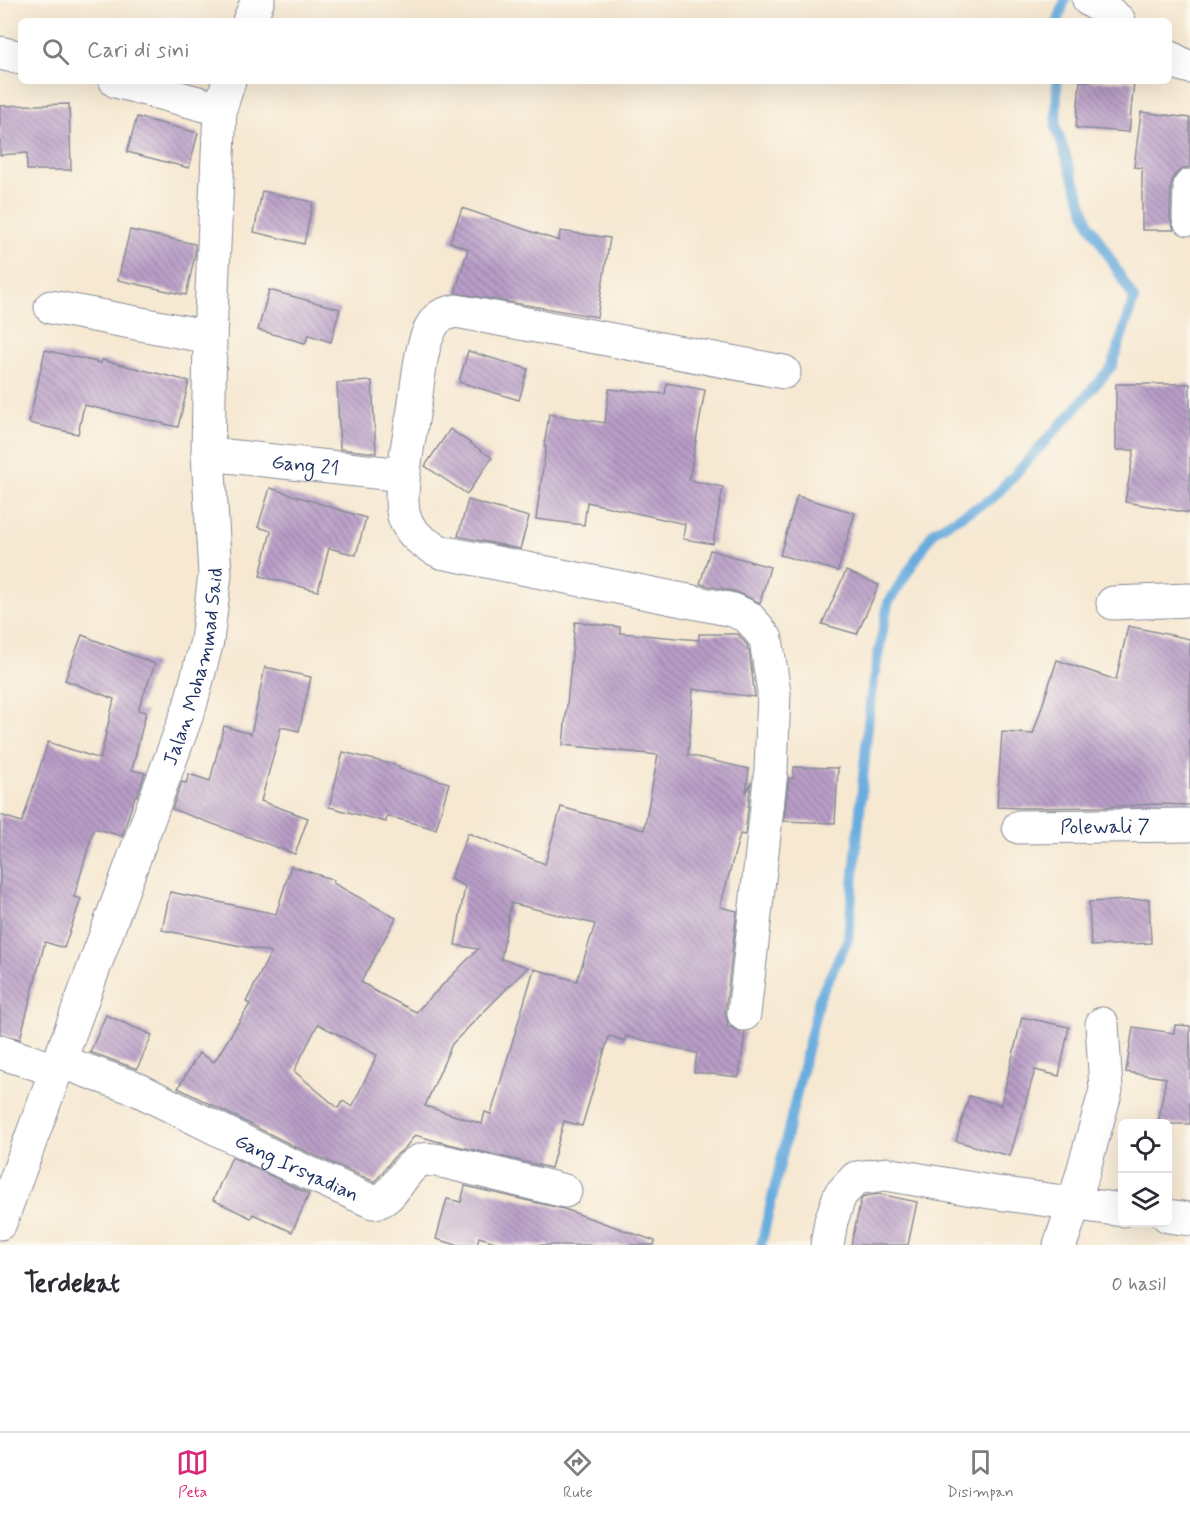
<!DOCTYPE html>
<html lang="id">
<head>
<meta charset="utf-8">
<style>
  body { margin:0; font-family:Mynerve,sans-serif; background:#f2f2f3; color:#2b2b33 }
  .controls { position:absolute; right:18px; bottom:18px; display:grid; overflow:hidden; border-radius:9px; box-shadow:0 6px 24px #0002 }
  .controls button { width:54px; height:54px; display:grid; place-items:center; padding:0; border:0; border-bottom:2px solid #e1e1e2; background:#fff; color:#2b2b33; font:30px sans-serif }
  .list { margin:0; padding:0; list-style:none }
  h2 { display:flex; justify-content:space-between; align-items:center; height:78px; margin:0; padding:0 24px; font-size:26px }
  h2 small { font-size:20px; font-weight:400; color:#7c7c81 }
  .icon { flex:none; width:33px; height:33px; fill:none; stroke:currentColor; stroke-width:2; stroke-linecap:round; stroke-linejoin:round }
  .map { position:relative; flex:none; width:1190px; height:1245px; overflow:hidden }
  .search { position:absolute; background:#fff; box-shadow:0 6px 24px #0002; left:18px; right:18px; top:18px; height:66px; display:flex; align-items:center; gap:15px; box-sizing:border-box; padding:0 21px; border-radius:9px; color:#7c7c81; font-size:22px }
  .sheet { height:186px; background:#fff }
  nav { display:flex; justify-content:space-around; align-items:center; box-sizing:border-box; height:84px; border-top:2px solid #e1e1e2; background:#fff; font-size:16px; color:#7c7c81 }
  nav a { display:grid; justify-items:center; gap:3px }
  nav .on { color:#db2777 }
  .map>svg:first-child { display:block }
</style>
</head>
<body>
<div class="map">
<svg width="1190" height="1245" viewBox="0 0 1190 1245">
  <defs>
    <pattern id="building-back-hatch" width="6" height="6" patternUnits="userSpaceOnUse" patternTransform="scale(1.5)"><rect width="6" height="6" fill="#b99ec7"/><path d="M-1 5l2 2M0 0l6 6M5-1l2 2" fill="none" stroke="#9681a5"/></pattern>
  </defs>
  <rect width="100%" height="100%" fill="#fbf7ec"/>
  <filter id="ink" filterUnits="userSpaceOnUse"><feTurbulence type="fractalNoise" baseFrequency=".0167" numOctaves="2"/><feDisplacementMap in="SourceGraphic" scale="12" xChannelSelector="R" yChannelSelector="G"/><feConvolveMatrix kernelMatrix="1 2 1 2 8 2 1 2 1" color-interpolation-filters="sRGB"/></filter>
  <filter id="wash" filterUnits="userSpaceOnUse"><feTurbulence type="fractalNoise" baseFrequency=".008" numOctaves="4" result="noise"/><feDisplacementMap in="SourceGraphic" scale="24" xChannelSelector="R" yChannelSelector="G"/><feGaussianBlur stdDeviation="1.35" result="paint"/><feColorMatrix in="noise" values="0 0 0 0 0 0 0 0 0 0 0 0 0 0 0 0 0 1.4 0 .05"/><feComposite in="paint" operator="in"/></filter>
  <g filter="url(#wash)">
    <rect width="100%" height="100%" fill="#f6e8d1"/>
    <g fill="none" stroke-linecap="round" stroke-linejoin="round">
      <g stroke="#69acde" stroke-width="10">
        <path d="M 1058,21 L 1065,0"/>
        <path d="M 761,1245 L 819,999 L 848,939 L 871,693 L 888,603 L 934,531 L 993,498 L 1068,417 L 1112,366 L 1134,299 L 1089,223 L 1056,128 L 1057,81"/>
      </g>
    </g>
    <g id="blocks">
      <g fill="url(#building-back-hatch)" fill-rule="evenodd">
        <path d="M 1080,81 L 1134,81 L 1129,132 L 1076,128 Z"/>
        <path d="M 69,104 L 71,170 L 27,170 L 27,153 L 0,155 L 0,106 Z"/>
        <path d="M 1141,112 L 1190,118 L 1190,167 L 1182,169 L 1174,176 L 1171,185 L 1170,218 L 1174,230 L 1142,230 L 1142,168 L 1134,167 Z"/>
        <path d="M 137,117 L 198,133 L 189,168 L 127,152 Z"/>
        <path d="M 262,191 L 313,202 L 304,244 L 254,232 Z"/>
        <path d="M 462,208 L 559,241 L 560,231 L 610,238 L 597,317 L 455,293 L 468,249 L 450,242 Z"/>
        <path d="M 130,230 L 195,244 L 195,255 L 186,295 L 118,280 Z"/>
        <path d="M 269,290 L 340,309 L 331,342 L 309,335 L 305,343 L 258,330 Z"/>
        <path d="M 45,350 L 101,363 L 102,360 L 189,381 L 178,427 L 84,405 L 78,434 L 29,423 Z"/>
        <path d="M 468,351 L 528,369 L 519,400 L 459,382 Z"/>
        <path d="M 372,381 L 376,453 L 340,449 L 337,383 Z"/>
        <path d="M 667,383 L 705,390 L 689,480 L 723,487 L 713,544 L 683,539 L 685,524 L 587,502 L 584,525 L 536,519 L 546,447 L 544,447 L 549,414 L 605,423 L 609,389 L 665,394 Z"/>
        <path d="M 1116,384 L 1190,384 L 1190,513 L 1125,502 L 1134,450 L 1116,450 Z"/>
        <path d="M 450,429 L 492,458 L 467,494 L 425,466 Z"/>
        <path d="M 270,488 L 366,518 L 356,555 L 329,548 L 318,591 L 260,576 L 271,531 L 258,527 Z"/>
        <path d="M 797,496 L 855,513 L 838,571 L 780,555 Z"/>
        <path d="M 468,500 L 529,517 L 520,549 L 458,536 Z"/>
        <path d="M 710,550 L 770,567 L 760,603 L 737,592 L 700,584 Z"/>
        <path d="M 846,571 L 879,585 L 857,634 L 822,624 Z"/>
        <path d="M 575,622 L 620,627 L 620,633 L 699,640 L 699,634 L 738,634 L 748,646 L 747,650 L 749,650 L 755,697 L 693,689 L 688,755 L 749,769 L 746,793 L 751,782 L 745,835 L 740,834 L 720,907 L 737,911 L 725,1013 L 728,1023 L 727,1027 L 731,1027 L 741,1032 L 745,1032 L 739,1077 L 694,1072 L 697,1053 L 626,1036 L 625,1041 L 609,1036 L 582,1126 L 564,1121 L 551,1168 L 436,1141 L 415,1135 L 405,1148 L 394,1157 L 375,1182 L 292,1145 L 178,1088 L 199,1053 L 214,1062 L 250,1004 L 246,1002 L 271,952 L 162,930 L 170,892 L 276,914 L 291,866 L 334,880 L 333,883 L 396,918 L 361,982 L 371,988 L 371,989 L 416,1012 L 478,949 L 455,945 L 465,886 L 450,879 L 468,833 L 545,864 L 561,807 L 644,830 L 658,755 L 563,745 ZM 511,903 L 595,924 L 577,981 L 534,969 L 491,1114 L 485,1112 L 482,1124 L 425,1106 L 452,1044 L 528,967 L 501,959 ZM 318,1024 L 377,1055 L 352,1107 L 343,1101 L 338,1108 L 294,1071 Z"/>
        <path d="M 1128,626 L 1190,639 L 1190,805 L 1154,804 L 1106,807 L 1019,808 L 997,807 L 1002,732 L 1033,734 L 1057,660 L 1116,680 Z"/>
        <path d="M 82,635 L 155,664 L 138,710 L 146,712 L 132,770 L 145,773 L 137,796 L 135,796 L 122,836 L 94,828 L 74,897 L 81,899 L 64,948 L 45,942 L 20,1039 L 0,1034 L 0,815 L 22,822 L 48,742 L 100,759 L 114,699 L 65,680 Z"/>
        <path d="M 265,667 L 311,677 L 299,731 L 281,727 L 261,801 L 308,818 L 295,854 L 172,809 L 182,782 L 186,783 L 189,774 L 210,781 L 224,726 L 251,734 Z"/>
        <path d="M 343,752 L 399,766 L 399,769 L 449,783 L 436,829 L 387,816 L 386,822 L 329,807 Z"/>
        <path d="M 794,767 L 838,768 L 835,823 L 784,821 L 789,778 L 793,779 Z"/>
        <path d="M 1149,899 L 1151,943 L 1091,946 L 1089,902 Z"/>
        <path d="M 106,1015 L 152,1035 L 137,1069 L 90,1052 Z"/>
        <path d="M 1022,1017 L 1069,1027 L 1059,1076 L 1035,1070 L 1010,1156 L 956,1141 L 969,1096 L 1001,1105 Z"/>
        <path d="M 1175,1025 L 1190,1026 L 1190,1124 L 1158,1124 L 1166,1078 L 1126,1072 L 1133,1027 L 1174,1033 Z"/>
        <path d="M 232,1157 L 309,1194 L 292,1232 L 253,1214 L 251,1218 L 213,1200 Z"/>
        <path d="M 465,1186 L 564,1209 L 655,1241 L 654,1245 L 505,1245 L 479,1237 L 477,1245 L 457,1245 L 436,1239 L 447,1199 L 461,1202 Z"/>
        <path d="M 879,1194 L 917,1202 L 908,1245 L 851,1245 L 861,1200 L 865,1196 Z"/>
      </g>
    </g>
  </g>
  <g filter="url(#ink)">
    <use href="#blocks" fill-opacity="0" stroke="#888c98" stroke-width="1.5"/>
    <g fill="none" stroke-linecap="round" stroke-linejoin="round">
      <defs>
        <g id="minor">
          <path d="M 1089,0 L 1107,11 L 1119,21"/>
          <path d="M 0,53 L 21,58"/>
          <path d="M 1169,57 L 1183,65 L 1190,67"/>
          <path d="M 116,81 L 220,109"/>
          <path d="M 1189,219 L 1190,186"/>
          <path d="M 51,307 L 210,337"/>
          <path id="s1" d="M 208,454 L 403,475"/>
          <path d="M 1113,603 L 1190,600"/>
          <path id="s2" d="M 1019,827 L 1190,825"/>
          <path d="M 744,1014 L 771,771 L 774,692 L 766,639 L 757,627 L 748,617 L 733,610 L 441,552 C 425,544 412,536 405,519 C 396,497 410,434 414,409 C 418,384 420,344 433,324 C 438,315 447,313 456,311 L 784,372"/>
          <path d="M 0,1052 L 56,1070"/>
          <path id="s3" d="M 59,1061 L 137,1089 L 284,1162 L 373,1202 C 394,1203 402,1166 422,1160 C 430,1158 439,1161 446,1162 L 565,1191"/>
          <path d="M 1168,1216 L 1190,1219"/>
          <path d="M 827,1245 L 831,1221 L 840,1195 L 856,1178 L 886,1174 L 990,1192 L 1122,1210"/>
          <path d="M 1060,1245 L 1074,1204 L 1106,1090 L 1102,1024"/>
        </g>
        <g id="tertiary">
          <path d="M 249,21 L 258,0"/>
          <path id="s4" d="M 0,1223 L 190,706 L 207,641 L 215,574 L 208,454 L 210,337 L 220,109 L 229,81"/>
        </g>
      </defs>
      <use href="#minor" stroke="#888c98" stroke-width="35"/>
      <use href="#tertiary" stroke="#888c98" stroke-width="35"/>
      <use href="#minor" stroke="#fff" stroke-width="33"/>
      <use href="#tertiary" stroke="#fff" stroke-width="33"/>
    </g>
  </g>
  <g text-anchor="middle" stroke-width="6" stroke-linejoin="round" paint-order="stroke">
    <g font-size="20" fill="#1b2f5e" stroke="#fbf7ec">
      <text dy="7" stroke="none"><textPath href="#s1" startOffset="98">Gang 21</textPath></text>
      <text dy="7" stroke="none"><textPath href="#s4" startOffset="590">Jalan Mohammad Said</textPath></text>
      <text dy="7" stroke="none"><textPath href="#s2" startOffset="86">Polewali 7</textPath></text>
      <text dy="7" stroke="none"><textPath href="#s3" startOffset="261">Gang Irsyadian</textPath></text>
    </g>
  </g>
</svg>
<div class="controls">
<button><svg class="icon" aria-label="locate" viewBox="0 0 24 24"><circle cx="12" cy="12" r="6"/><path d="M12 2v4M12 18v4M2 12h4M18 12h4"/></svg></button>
<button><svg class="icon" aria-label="layers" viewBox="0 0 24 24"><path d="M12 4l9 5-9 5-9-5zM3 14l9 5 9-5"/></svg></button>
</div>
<div class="search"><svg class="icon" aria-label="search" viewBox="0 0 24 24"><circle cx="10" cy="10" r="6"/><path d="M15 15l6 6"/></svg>Cari di sini</div>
</div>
<section class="sheet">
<h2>Terdekat<small>0 hasil</small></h2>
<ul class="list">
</ul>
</section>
<nav>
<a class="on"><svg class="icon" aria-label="map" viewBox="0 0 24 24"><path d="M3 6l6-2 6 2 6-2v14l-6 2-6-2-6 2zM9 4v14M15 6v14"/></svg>Peta</a>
<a><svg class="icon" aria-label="directions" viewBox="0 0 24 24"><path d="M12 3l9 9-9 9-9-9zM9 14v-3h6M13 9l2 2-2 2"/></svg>Rute</a>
<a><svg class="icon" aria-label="saved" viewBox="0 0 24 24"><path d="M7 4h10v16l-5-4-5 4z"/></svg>Disimpan</a>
</nav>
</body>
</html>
